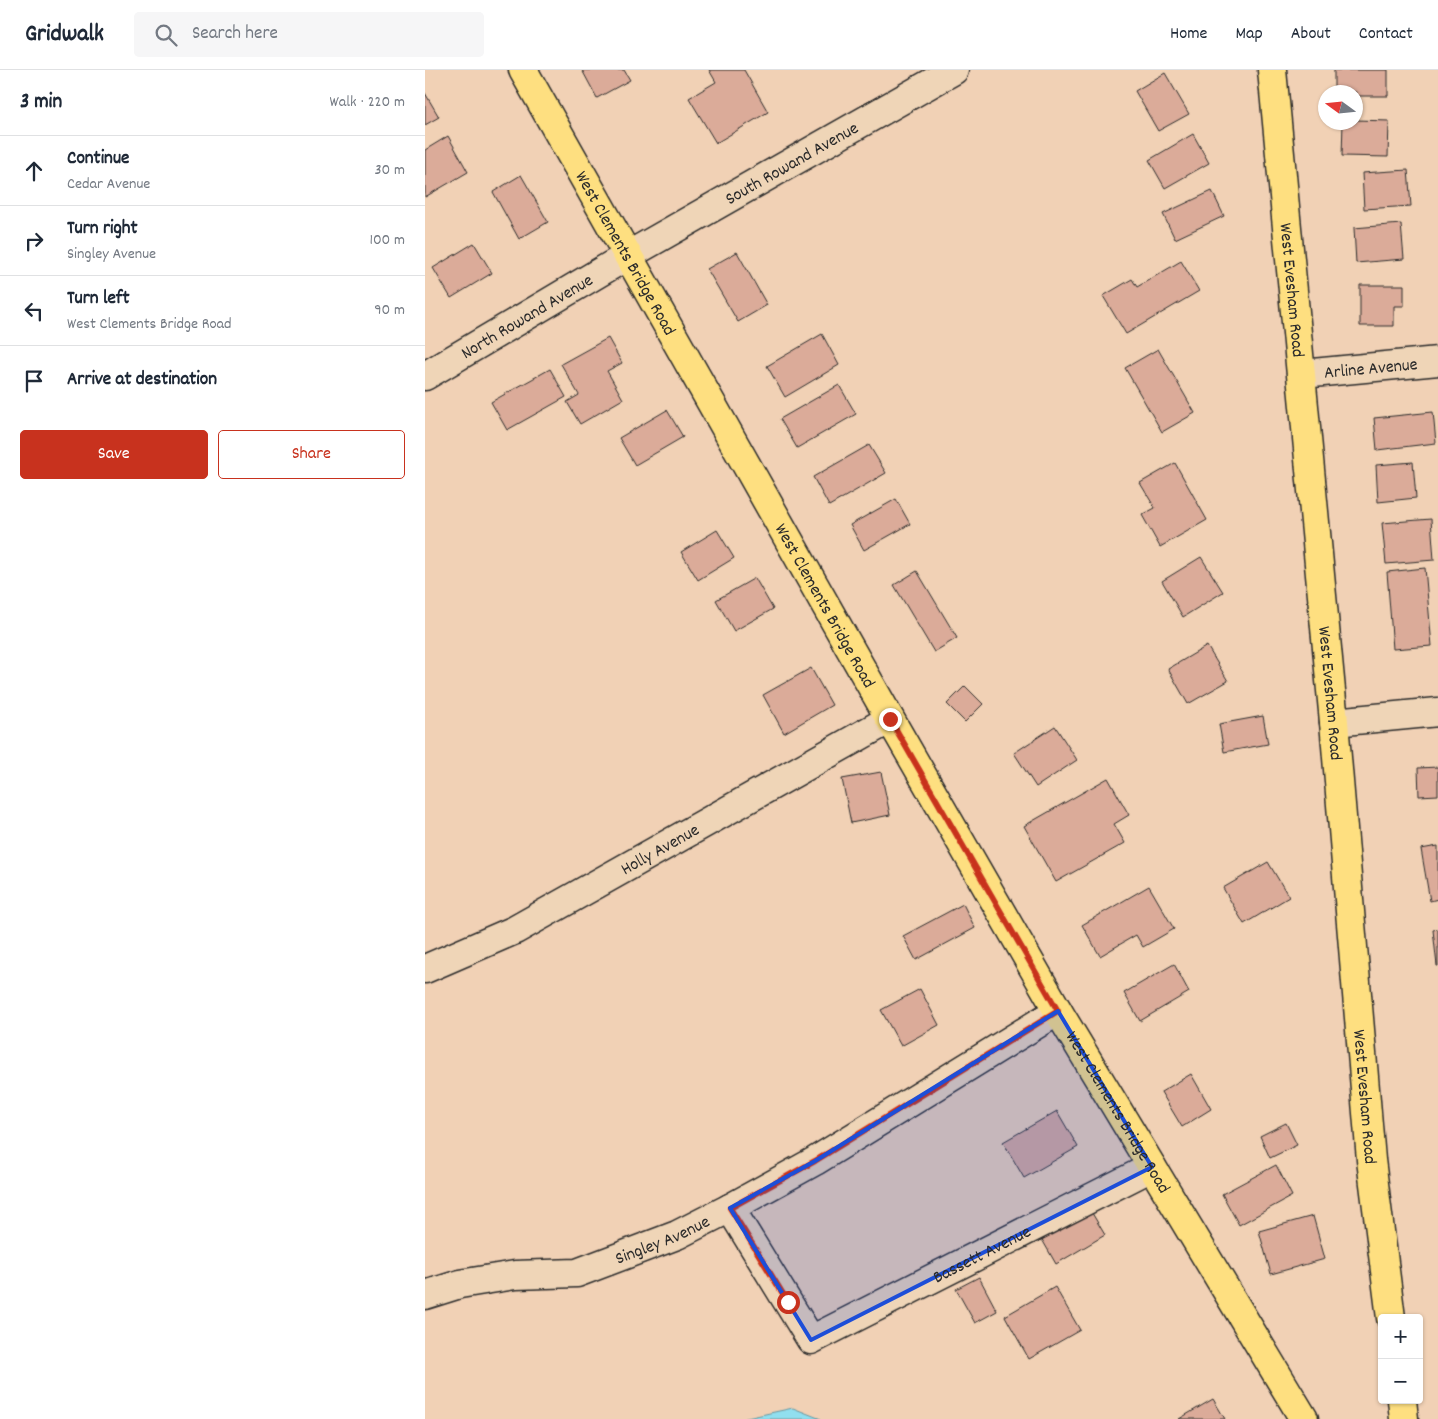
<!DOCTYPE html>
<html lang="en">
<head>
<meta charset="utf-8">
<style>
  body { margin:0; font-family:Dekko,sans-serif; background:#f6f6f7; color:#1f2937 }
  .controls { position:absolute; right:15px; bottom:15px; display:grid; overflow:hidden; border-radius:5px; box-shadow:0 1px 4px #0004 }
  .controls button { width:45px; height:45px; display:grid; place-items:center; padding:0; border:0; border-bottom:1px solid #e0e1e3; background:#fff; color:#1f2937; font:25px sans-serif }
  .compass { position:absolute; left:893px; top:15px; width:45px; height:45px; border-radius:50%; background:#fff; box-shadow:0 1px 4px #0004; rotate:285deg }
  .stop { position:absolute; width:15px; height:15px; margin:-11px; border:4px solid #c8321e; border-radius:50%; background:#fff }
  .stop.end { background:#c8321e; border-color:#fff; box-shadow:0 1px 5px #0008 }
  .list { margin:0; padding:0; list-style:none }
  h2 { display:flex; justify-content:space-between; align-items:center; height:65px; margin:0; padding:0 20px; font-size:21px }
  h2 small { font-size:16px; font-weight:400; color:#747a83 }
  .list li { display:grid; grid-template-columns:32px 1fr auto; gap:15px; align-items:center; box-sizing:border-box; height:70px; padding:0 20px; border-top:1px solid #e0e1e3 }
  .list b { display:block; font-size:19px; white-space:nowrap }
  .list p { margin:0; font-size:16px; white-space:nowrap; color:#747a83 }
  .list em { font-size:16px; font-style:normal; color:#747a83 }
  .actions { display:flex; gap:10px; padding:15px 20px }
  .actions a { flex:1; padding:11px 0; border:1px solid #c8321e; border-radius:5px; text-align:center; font-size:18px; color:#c8321e }
  .actions .main { background:#c8321e; color:#fff }
  .icon { flex:none; width:28px; height:28px; fill:none; stroke:currentColor; stroke-width:2; stroke-linecap:round; stroke-linejoin:round }
  .map { position:relative; flex:none; width:1013px; height:1349px; overflow:hidden }
  header { display:flex; align-items:center; gap:30px; box-sizing:border-box; height:70px; padding:0 25px; background:#fff; border-bottom:1px solid #e0e1e3 }
  header strong { font-size:24px }
  nav { display:flex; gap:28px; margin-inline-start:auto; font-size:18px }
  .search { width:350px; height:45px; background:#f6f6f7; display:flex; align-items:center; gap:12px; box-sizing:border-box; padding:0 18px; border-radius:5px; color:#747a83; font-size:19px }
  main { display:flex }
  aside { flex:1; background:#fff }
  .map>svg:first-child { display:block }
</style>
</head>
<body>
<header>
<strong>Gridwalk</strong>
<div class="search"><svg class="icon" aria-label="search" viewBox="0 0 24 24"><circle cx="10" cy="10" r="6"/><path d="M15 15l6 6"/></svg>Search here</div>
<nav><a>Home</a><a>Map</a><a>About</a><a>Contact</a></nav>
</header>
<main>
<aside>
<h2>3 min<small>Walk · 220 m</small></h2>
<ul class="list">
<li><svg class="icon" aria-label="ahead" viewBox="0 0 24 24"><path d="M12 20V5M6 11l6-6 6 6"/></svg><div><b>Continue</b><p>Cedar Avenue</p></div><em>30 m</em></li>
<li><svg class="icon" aria-label="right" viewBox="0 0 24 24"><path d="M7 20v-9h11M14 6l5 5-5 5"/></svg><div><b>Turn right</b><p>Singley Avenue</p></div><em>100 m</em></li>
<li><svg class="icon" aria-label="left" viewBox="0 0 24 24"><path d="M17 20v-9H6M10 6l-5 5 5 5"/></svg><div><b>Turn left</b><p>West Clements Bridge Road</p></div><em>90 m</em></li>
<li><svg class="icon" aria-label="arrive" viewBox="0 0 24 24"><path d="M6 21V4h12l-3 4 3 4H6"/></svg><div><b>Arrive at destination</b></div></li>
</ul>
<div class="actions"><a class="main">Save</a><a>Share</a></div>
</aside>
<div class="map">
<svg width="1013" height="1349" viewBox="0 0 1013 1349">
  <rect width="100%" height="100%" fill="#f1d1b5"/>
  <filter id="ink" filterUnits="userSpaceOnUse"><feTurbulence type="fractalNoise" baseFrequency=".02" numOctaves="2"/><feDisplacementMap in="SourceGraphic" scale="10" xChannelSelector="R" yChannelSelector="G"/><feConvolveMatrix kernelMatrix="1 2 1 2 8 2 1 2 1" color-interpolation-filters="sRGB"/></filter>
  <g filter="url(#ink)">
    <path fill="#91dfef" stroke="#6897a1" d="M 368,1338 L 396,1349 L 317,1349 Z"/>
    <g fill="#dbab99" stroke="#2b2b2b">
      <path d="M 157,0 L 199,0 L 205,10 L 172,28 Z"/>
      <path d="M 284,0 L 319,0 L 343,42 L 291,73 L 264,28 L 291,12 Z"/>
      <path d="M 909,0 L 963,0 L 963,26 L 931,26 L 931,22 L 909,22 Z"/>
      <path d="M 740,3 L 764,44 L 733,61 L 710,21 Z"/>
      <path d="M 0,23 L 14,47 L 0,55 Z"/>
      <path d="M 931,50 L 964,51 L 963,87 L 917,86 L 918,52 L 931,52 Z"/>
      <path d="M 768,64 L 784,93 L 740,118 L 724,90 Z"/>
      <path d="M 23,66 L 43,102 L 0,127 L 0,80 Z"/>
      <path d="M 983,100 L 986,136 L 939,139 L 937,103 Z"/>
      <path d="M 96,105 L 123,152 L 94,169 L 68,122 Z"/>
      <path d="M 787,121 L 799,146 L 750,169 L 738,144 Z"/>
      <path d="M 976,154 L 979,189 L 931,193 L 929,158 Z"/>
      <path d="M 49,173 L 67,203 L 26,228 L 8,198 Z"/>
      <path d="M 312,182 L 342,235 L 313,252 L 282,199 Z"/>
      <path d="M 756,191 L 774,221 L 701,264 L 678,226 L 707,209 L 712,217 Z"/>
      <path d="M 935,215 L 979,215 L 979,236 L 969,236 L 969,256 L 935,256 Z"/>
      <path d="M 397,264 L 414,295 L 360,327 L 342,296 Z"/>
      <path d="M 183,268 L 197,293 L 182,301 L 198,329 L 155,354 L 142,332 L 154,325 L 136,294 Z"/>
      <path d="M 733,279 L 770,343 L 737,362 L 700,298 Z"/>
      <path d="M 125,299 L 141,327 L 82,360 L 66,332 Z"/>
      <path d="M 414,315 L 431,344 L 372,378 L 355,349 Z"/>
      <path d="M 242,340 L 258,367 L 210,395 L 194,368 Z"/>
      <path d="M 1008,342 L 1011,373 L 952,380 L 949,348 Z"/>
      <path d="M 444,375 L 461,403 L 404,436 L 388,407 Z"/>
      <path d="M 988,392 L 991,428 L 953,432 L 951,395 Z"/>
      <path d="M 750,393 L 782,450 L 735,477 L 717,445 L 730,438 L 715,413 Z"/>
      <path d="M 471,429 L 485,454 L 439,480 L 425,455 Z"/>
      <path d="M 1006,449 L 1009,490 L 961,494 L 957,453 Z"/>
      <path d="M 292,460 L 309,488 L 273,510 L 256,482 Z"/>
      <path d="M 776,487 L 798,522 L 758,547 L 737,511 Z"/>
      <path d="M 1000,498 L 1007,576 L 968,579 L 962,502 Z"/>
      <path d="M 492,501 L 532,568 L 509,582 L 469,515 Z"/>
      <path d="M 330,508 L 348,539 L 309,561 L 291,530 Z"/>
      <path d="M 782,576 L 803,611 L 763,634 L 743,599 Z"/>
      <path d="M 386,598 L 407,635 L 359,663 L 338,625 Z"/>
      <path d="M 540,616 L 558,634 L 540,652 L 522,634 Z"/>
      <path d="M 838,646 L 843,674 L 799,682 L 794,654 Z"/>
      <path d="M 630,656 L 652,690 L 611,717 L 589,683 Z"/>
      <path d="M 1013,697 L 1013,725 L 994,726 L 993,698 Z"/>
      <path d="M 456,702 L 465,745 L 426,753 L 417,709 Z"/>
      <path d="M 683,708 L 704,745 L 689,754 L 700,773 L 631,812 L 599,756 Z"/>
      <path d="M 1013,776 L 1013,829 L 1005,831 L 996,779 Z"/>
      <path d="M 843,792 L 864,827 L 819,854 L 798,818 Z"/>
      <path d="M 724,816 L 749,859 L 718,877 L 711,865 L 675,886 L 657,855 Z"/>
      <path d="M 538,834 L 550,858 L 491,890 L 478,866 Z"/>
      <path d="M 1013,859 L 1013,896 L 1012,896 L 1008,860 Z"/>
      <path d="M 749,894 L 764,922 L 715,951 L 699,923 Z"/>
      <path d="M 495,919 L 514,955 L 476,976 L 456,940 Z"/>
      <path d="M 766,1004 L 786,1039 L 757,1057 L 736,1022 Z"/>
      <path d="M 632,1041 L 653,1077 L 599,1108 L 578,1072 Z"/>
      <path d="M 861,1053 L 872,1075 L 845,1088 L 835,1066 Z"/>
      <path d="M 851,1095 L 867,1126 L 814,1155 L 797,1124 Z"/>
      <path d="M 664,1138 L 680,1165 L 631,1194 L 615,1166 Z"/>
      <path d="M 888,1146 L 900,1189 L 846,1204 L 834,1161 Z"/>
      <path d="M 554,1207 L 572,1241 L 550,1253 L 531,1219 Z"/>
      <path d="M 630,1217 L 655,1260 L 604,1289 L 580,1246 Z"/>
      <path d="M 788,1329 L 800,1349 L 754,1349 Z"/>
    </g>
    <g fill="none" stroke-linecap="round" stroke-linejoin="round">
      <defs>
        <g id="minor">
          <path id="s1" d="M 877,304 L 1013,291"/>
          <path id="s2" d="M 0,306 L 202,186 L 529,0"/>
          <path d="M 909,652 L 1013,642"/>
          <path id="s3" d="M 0,899 L 90,860 L 465,649"/>
          <path id="s4" d="M 305,1138 L 386,1270 L 727,1097"/>
          <path id="s5" d="M 0,1225 L 35,1214 L 90,1205 L 152,1203 L 252,1165 L 305,1138 L 390,1091 L 633,941"/>
        </g>
        <g id="major">
          <path id="s6" d="M 98,0 L 465,649 L 633,941 L 879,1349"/>
          <path id="s7" d="M 847,0 L 909,652 L 946,1090 L 966,1248"/>
          <path d="M 977,1330 L 979,1349"/>
        </g>
      </defs>
      <use href="#minor" stroke="#2b2b2b" stroke-width="31"/>
      <use href="#major" stroke="#2b2b2b" stroke-width="31"/>
      <use href="#minor" stroke="#efd5b7" stroke-width="28"/>
      <use href="#major" stroke="#fedf80" stroke-width="28"/>
    </g>
  </g>
  <g fill="none" stroke-linecap="round" stroke-linejoin="round" filter="url(#ink)">
    <path stroke="#c8321e" stroke-width="6" d="M 363,1232 L 305,1138 L 390,1091 L 633,941 L 465,649"/>
  </g>
  <path fill="#1d4ed8" fill-opacity="0.2" stroke="#1d4ed8" stroke-width="4" stroke-linejoin="round" d="M 633,941 L 727,1097 L 386,1270 L 305,1138 L 390,1091 Z"/>
  <g text-anchor="middle" stroke-width="5" stroke-linejoin="round" paint-order="stroke">
    <g font-size="18" fill="#2b2b2b" stroke="#efd5b7">
      <text dy="6" stroke="none"><textPath href="#s2" startOffset="424">South Rowand Avenue</textPath></text>
      <text dy="6" stroke="none"><textPath href="#s6" startOffset="210">West Clements Bridge Road</textPath></text>
      <text dy="6" stroke="none"><textPath href="#s7" startOffset="221">West Evesham Road</textPath></text>
      <text dy="6" stroke="none"><textPath href="#s2" startOffset="118">North Rowand Avenue</textPath></text>
      <text dy="6" stroke="none"><textPath href="#s1" startOffset="69">Arline Avenue</textPath></text>
      <text dy="6" stroke="none"><textPath href="#s6" startOffset="615">West Clements Bridge Road</textPath></text>
      <text dy="6" stroke="none"><textPath href="#s7" startOffset="626">West Evesham Road</textPath></text>
      <text dy="6" stroke="none"><textPath href="#s3" startOffset="264">Holly Avenue</textPath></text>
      <text dy="6" stroke="none"><textPath href="#s7" startOffset="1031">West Evesham Road</textPath></text>
      <text dy="6" stroke="none"><textPath href="#s6" startOffset="1200">West Clements Bridge Road</textPath></text>
      <text dy="6" stroke="none"><textPath href="#s5" startOffset="246">Singley Avenue</textPath></text>
      <text dy="6" stroke="none"><textPath href="#s4" startOffset="346">Bassett Avenue</textPath></text>
    </g>
  </g>
</svg>
<div class="controls">
<button>+</button>
<button>−</button>
</div>
<svg class="compass" viewBox="-18 -18 36 36"><path d="M0-13l5 13h-10z" fill="#e53935"/><path d="M0 13l5-13h-10z" fill="#747a83"/></svg>
<div class="stop" style="left:363px;top:1232px"></div>
<div class="stop end" style="left:465px;top:649px"></div>
</div>
</main>
</body>
</html>
